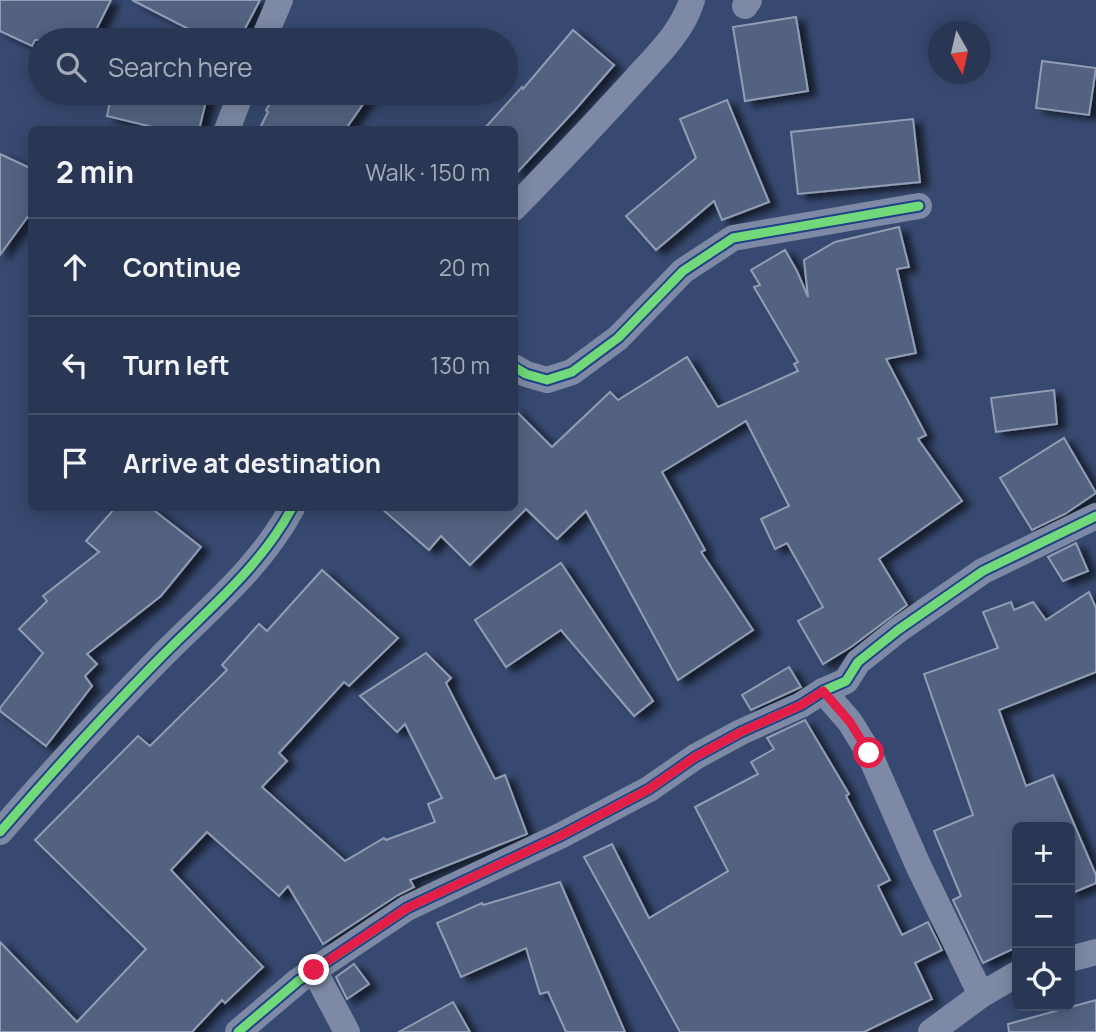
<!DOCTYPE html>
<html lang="en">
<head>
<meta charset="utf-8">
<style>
  body { margin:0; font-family:Manrope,sans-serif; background:#35425e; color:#f1f3f6 }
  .controls { position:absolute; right:21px; bottom:21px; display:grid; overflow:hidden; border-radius:10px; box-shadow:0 4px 18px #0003 }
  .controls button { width:63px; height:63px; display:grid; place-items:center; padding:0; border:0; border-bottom:2px solid #45516b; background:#293754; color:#f1f3f6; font:35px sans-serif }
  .compass { position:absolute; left:928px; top:21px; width:63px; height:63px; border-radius:50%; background:#293754; box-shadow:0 4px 18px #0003; rotate:172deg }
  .stop { position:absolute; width:21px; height:21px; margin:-16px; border:5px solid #e11d48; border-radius:50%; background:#fff }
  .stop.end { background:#e11d48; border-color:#fff; box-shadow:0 2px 7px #0008 }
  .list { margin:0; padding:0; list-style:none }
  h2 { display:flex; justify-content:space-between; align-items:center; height:91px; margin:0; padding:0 28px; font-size:30px }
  h2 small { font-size:23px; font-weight:400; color:#a5acb8 }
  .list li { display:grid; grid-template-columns:46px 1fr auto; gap:21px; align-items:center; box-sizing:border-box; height:98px; padding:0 28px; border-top:2px solid #45516b }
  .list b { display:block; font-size:26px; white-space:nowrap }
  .list em { font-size:23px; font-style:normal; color:#a5acb8 }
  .icon { flex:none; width:38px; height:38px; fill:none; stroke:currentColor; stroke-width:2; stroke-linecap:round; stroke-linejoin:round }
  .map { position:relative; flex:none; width:1096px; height:1032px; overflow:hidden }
  .search { position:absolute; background:#293754; box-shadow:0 4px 18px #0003; left:28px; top:28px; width:490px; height:77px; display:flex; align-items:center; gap:18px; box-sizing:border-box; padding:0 24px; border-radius:38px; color:#a5acb8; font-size:26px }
  .panel { position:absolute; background:#293754; box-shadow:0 4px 18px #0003; left:28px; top:126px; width:490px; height:385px; border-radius:10px }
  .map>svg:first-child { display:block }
</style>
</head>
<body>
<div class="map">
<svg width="1096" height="1032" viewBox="0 0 1096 1032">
  <defs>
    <filter id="shadow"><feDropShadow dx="8" dy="4.5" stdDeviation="3.5" flood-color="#0009"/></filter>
  </defs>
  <rect width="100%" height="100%" fill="#374970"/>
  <g fill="#536280" stroke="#929db3" stroke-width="2" filter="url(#shadow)">
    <path d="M 0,0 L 111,0 L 91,40 L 35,40 L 32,46 L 0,31 Z"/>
    <path d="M 132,0 L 260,0 L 239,40 L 210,40 Z"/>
    <path d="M 796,17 L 808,91 L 745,101 L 733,27 Z"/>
    <path d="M 573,30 L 614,65 L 575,110 L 514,176 L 514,130 L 483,130 L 522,87 L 523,89 Z"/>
    <path d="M 1042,61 L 1096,68 L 1089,115 L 1036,108 Z"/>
    <path d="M 112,93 L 208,93 L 199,130 L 165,130 L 107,116 Z"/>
    <path d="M 277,93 L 371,93 L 345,130 L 259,130 L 268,112 L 266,110 Z"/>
    <path d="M 727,100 L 769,202 L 722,220 L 714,201 L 656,250 L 626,216 L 696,158 L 680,119 Z"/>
    <path d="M 913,119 L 920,182 L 798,194 L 791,132 Z"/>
    <path d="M 0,154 L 32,169 L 32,211 L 0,255 Z"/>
    <path d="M 899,227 L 909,267 L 897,269 L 916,353 L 886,359 L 926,435 L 918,439 L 962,501 L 879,559 L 907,605 L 851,647 L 823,664 L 798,621 L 823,607 L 787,543 L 775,549 L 761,519 L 789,506 L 746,421 L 662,472 L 705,550 L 701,552 L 753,630 L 678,680 L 586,511 L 557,539 L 526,509 L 470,565 L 441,536 L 429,550 L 381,508 L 514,508 L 514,409 L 552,447 L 610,392 L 618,400 L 687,357 L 718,407 L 798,371 L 794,364 L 798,362 L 754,287 L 760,285 L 751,270 L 785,250 L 797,271 L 808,297 L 804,260 L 835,242 Z"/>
    <path d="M 1054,390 L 1057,424 L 996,432 L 991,398 Z"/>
    <path d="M 1064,438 L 1096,493 L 1065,514 L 1032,530 L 1000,478 Z"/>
    <path d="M 115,508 L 151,508 L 201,547 L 161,596 L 87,654 L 97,664 L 85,676 L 92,686 L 46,746 L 0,711 L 0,708 L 43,653 L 19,629 L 47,601 L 43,596 L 99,552 L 86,541 Z"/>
    <path d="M 1076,543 L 1088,571 L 1063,581 L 1048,557 Z"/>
    <path d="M 561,563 L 653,701 L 634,716 L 561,630 L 506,667 L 475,620 Z"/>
    <path d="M 322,570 L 398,638 L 349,686 L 344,682 L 279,753 L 287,761 L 262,787 L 345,861 L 384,838 L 386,840 L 435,822 L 428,804 L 442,798 L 405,724 L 397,732 L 360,696 L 426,653 L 451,678 L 446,683 L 495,779 L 505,775 L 527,834 L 410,880 L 414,887 L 398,895 L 323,944 L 288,886 L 279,896 L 207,832 L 171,870 L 263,967 L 225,1003 L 222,1000 L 192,1032 L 0,1032 L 0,942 L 77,1022 L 146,949 L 35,840 L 138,736 L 150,746 L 227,670 L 222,665 L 259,624 L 267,631 Z"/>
    <path d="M 1089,592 L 1096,608 L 1096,672 L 999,710 L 1026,786 L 1053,775 L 1096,875 L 1096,883 L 1070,894 L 1070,827 L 1017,827 L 1017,947 L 983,963 L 953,900 L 961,896 L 934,831 L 973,815 L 924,674 L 998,648 L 983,612 L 1011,602 L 1014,610 L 1033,602 L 1046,620 Z"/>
    <path d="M 789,667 L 801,687 L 751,710 L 742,695 Z"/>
    <path d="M 805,720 L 849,794 L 846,796 L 890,880 L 878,886 L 902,935 L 928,922 L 942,950 L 915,963 L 932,999 L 864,1032 L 680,1032 L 584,857 L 612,844 L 649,918 L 728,871 L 695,807 L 758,774 L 751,762 L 774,749 L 767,738 Z"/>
    <path d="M 560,882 L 625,1032 L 566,1032 L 548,992 L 540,994 L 526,948 L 461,977 L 437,923 L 482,903 L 483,905 Z"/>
    <path d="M 354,964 L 369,984 L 347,999 L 336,977 Z"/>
    <path d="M 1096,1000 L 1096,1032 L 1009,1032 L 1008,1024 Z"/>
    <path d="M 453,1002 L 470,1032 L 399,1032 Z"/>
  </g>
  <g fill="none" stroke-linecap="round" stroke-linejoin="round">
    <g stroke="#7e8aa5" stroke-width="26">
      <path d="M 745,6 L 749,0"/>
      <path d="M 263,40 L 280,0"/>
      <path d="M 227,130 L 241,93"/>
      <path d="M 514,208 C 554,167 594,125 633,82 C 655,57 682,33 692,0"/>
      <path d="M 514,367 L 526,374 L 547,380 L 572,372 L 618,338 L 683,271 L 733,238 L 919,206"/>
      <path d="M 823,691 L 850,722 L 869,753 L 918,865 L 981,995"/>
      <path d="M 0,832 C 51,773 104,715 159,659 C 206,611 260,568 292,508"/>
      <path d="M 1070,959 L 1096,952"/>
      <path d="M 314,970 L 347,1032"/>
      <path d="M 238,1032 L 298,981 L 407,908 L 562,835 L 649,789 L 695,757 L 741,732 L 801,705 L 823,691 L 846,681 L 858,662 L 898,630 L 983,571 L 1096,516"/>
      <path d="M 931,1032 L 981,995 L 1017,974"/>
    </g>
    <defs>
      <g id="cycleway">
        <path d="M 514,367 L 526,374 L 547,380 L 572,372 L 618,338 L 683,271 L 733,238 L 919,206"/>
        <path d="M 0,832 C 51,773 104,715 159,659 C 206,611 260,568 292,508"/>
        <path d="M 238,1032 L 298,981 L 407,908 L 562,835 L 649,789 L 695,757 L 741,732 L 801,705 L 823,691 L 846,681 L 858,662 L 898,630 L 983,571 L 1096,516"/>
      </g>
    </defs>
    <use href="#cycleway" stroke="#204187" stroke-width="13"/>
    <use href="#cycleway" stroke="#71d979" stroke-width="9"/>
  </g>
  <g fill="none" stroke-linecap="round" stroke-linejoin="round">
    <path stroke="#e11d48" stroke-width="9" d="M 314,970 L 407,908 L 562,835 L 649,789 L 695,757 L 741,732 L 801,705 L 823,691 L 850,722 L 869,753"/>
  </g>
</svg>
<div class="controls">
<button>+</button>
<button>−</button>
<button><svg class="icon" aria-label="locate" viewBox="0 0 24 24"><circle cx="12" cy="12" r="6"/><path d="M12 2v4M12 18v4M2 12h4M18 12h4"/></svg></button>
</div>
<svg class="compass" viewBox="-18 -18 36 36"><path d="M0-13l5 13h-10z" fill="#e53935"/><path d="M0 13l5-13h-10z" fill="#a5acb8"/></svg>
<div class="stop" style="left:869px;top:753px"></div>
<div class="stop end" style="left:314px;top:970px"></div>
<div class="search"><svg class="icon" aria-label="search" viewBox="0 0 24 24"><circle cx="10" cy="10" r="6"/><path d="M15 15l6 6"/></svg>Search here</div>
<section class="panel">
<h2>2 min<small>Walk · 150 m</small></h2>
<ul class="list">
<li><svg class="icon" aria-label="ahead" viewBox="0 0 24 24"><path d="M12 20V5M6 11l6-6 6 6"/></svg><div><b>Continue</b></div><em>20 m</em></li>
<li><svg class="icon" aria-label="left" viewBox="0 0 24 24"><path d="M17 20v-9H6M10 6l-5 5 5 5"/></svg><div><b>Turn left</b></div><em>130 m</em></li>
<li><svg class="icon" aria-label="arrive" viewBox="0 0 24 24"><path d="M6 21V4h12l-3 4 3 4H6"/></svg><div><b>Arrive at destination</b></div></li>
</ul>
</section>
</div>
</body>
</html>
